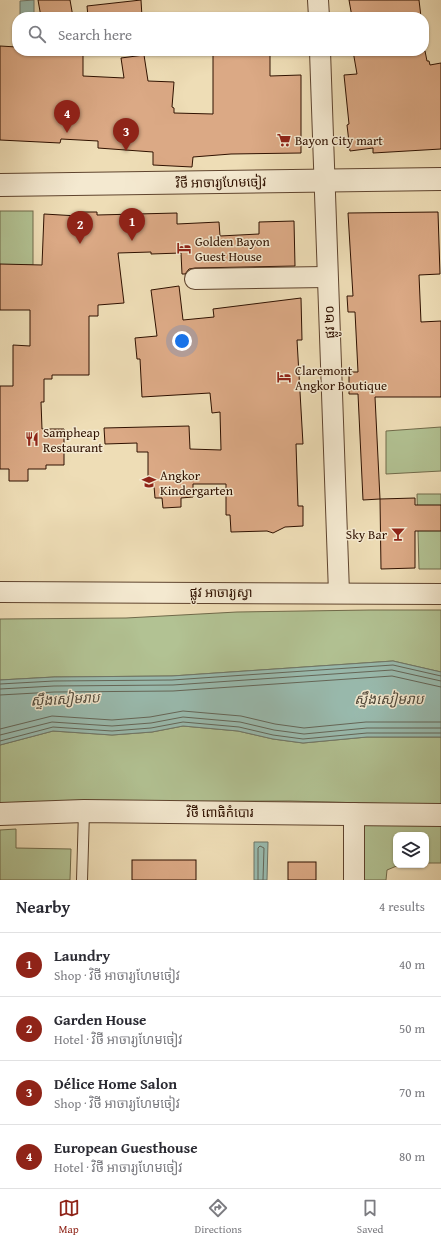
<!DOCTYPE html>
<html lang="en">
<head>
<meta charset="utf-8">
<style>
  body { margin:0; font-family:"Gentium Book Plus","Noto Sans Khmer",serif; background:#f2f2f3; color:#2b2b33 }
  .controls { position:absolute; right:12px; bottom:12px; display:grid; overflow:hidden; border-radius:8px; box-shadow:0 1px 3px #0004 }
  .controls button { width:36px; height:36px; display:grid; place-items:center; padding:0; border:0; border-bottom:1px solid #e1e1e2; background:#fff; color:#2b2b33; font:20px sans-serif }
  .you { position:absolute; left:182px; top:341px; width:14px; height:14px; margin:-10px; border:3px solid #fff; border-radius:50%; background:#1a73e8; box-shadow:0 0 0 6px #1a73e833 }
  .badge { display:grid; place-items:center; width:26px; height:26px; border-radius:50%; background:#8f2418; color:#fff; font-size:13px; font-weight:700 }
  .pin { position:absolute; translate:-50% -33px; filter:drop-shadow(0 1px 2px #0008) }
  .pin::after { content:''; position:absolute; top:21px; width:14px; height:12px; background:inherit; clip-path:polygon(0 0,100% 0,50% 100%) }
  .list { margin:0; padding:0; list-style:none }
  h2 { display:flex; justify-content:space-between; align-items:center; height:52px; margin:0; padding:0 16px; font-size:17px }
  h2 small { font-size:13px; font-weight:400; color:#7c7c81 }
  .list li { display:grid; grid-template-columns:26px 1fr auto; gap:12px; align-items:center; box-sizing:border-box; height:64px; padding:0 16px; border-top:1px solid #e1e1e2 }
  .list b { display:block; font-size:15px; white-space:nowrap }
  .list p { margin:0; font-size:13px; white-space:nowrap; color:#7c7c81 }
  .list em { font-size:13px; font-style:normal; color:#7c7c81 }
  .icon { flex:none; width:22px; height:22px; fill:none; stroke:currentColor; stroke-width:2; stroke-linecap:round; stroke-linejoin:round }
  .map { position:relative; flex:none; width:441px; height:880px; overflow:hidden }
  .search { position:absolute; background:#fff; box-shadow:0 1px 3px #0004; left:12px; right:12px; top:12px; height:44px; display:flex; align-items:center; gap:10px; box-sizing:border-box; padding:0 14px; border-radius:16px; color:#7c7c81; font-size:15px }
  .sheet { height:308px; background:#fff }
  nav { display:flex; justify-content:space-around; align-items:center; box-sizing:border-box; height:56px; border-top:1px solid #e1e1e2; background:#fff; font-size:11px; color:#7c7c81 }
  nav a { display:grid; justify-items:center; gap:2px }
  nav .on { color:#8f2418 }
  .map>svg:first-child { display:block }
</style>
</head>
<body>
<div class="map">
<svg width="441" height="880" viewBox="0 0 441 880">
  <rect width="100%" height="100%" fill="#eeddb6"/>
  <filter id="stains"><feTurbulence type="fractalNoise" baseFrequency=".005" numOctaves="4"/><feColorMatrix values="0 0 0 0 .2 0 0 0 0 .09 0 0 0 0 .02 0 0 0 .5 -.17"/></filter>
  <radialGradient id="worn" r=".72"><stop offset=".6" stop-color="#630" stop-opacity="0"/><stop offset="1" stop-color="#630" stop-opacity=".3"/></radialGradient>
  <g fill="#b2c293" stroke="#706a4a">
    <rect x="0" y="211" width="33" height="54"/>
    <path d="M 441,427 L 441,471 L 386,474 L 386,431 Z"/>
    <path d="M 417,494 L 441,494 L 441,569 L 419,569 Z"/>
    <path d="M 370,610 L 441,610 L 441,672 L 393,661 L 172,676 L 54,677 L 0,680 L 0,619 L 126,618 L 237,612 Z"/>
    <path d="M 183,726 L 238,731 L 273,739 L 303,743 L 367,737 L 441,737 L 441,805 L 290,801 L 26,802 L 0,803 L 0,745 L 53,731 L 112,735 L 152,732 Z"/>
    <path d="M 362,825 L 441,825 L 441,863 L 426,863 L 426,835 L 396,835 L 396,865 L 399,865 L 387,870 L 386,880 L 361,880 Z"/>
    <path d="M 16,829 L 16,848 L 71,849 L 70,880 L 0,880 L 0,830 Z"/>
  </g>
  <g fill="#99bbaf" stroke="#6f7769">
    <path d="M 34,0 L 34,17 L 20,17 L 20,1 Z"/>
    <path d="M 393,661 L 441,672 L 441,737 L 367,737 L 303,743 L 273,739 L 238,731 L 183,726 L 152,732 L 112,735 L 53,731 L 0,745 L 0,680 L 54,677 L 172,676 Z"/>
    <path d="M 254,842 L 268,842 L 267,880 L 254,880 Z"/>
  </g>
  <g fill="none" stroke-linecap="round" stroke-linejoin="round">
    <g stroke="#646658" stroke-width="1">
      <path d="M 0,684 L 54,681 L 172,680 L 393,665 L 441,676"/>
      <path d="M 0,689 L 54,686 L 173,685 L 392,670 L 441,681"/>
      <path d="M 0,695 L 54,692 L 173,691 L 392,676 L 441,687"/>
      <path d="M 0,729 L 52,716 L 112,720 L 150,717 L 183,711 L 241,716 L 275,724 L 304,728 L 366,722 L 441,722"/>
      <path d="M 0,735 L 52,722 L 112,726 L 151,723 L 183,717 L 240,722 L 274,730 L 304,734 L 367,728 L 441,728"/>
      <path d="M 0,741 L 53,727 L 112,731 L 151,728 L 183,722 L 239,727 L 273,735 L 303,739 L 367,733 L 441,733"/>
      <path d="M 258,880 L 258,848 L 260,846 L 264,848 L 263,880"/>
    </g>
  </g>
  <g fill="#dba985" stroke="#2f1100">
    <path d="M 38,0 L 70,0 L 73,17 L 41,17 Z"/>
    <path d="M 141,0 L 142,17 L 88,17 L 87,6 Z"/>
    <path d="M 349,0 L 419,0 L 421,17 L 352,17 Z"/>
    <path d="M 0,46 L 17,47 L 17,51 L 83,51 L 83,76 L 124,78 L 121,58 L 144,55 L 148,81 L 174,82 L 172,107 L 174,108 L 174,113 L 213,114 L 213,51 L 270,51 L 270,76 L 301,75 L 301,153 L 231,154 L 193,157 L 192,167 L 153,165 L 153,152 L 98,148 L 98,141 L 61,139 L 60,143 L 0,140 Z"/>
    <path d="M 353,51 L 425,51 L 427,61 L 429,61 L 430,65 L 441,63 L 441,149 L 373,153 L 373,148 L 350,151 L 347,125 L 349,124 L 344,75 L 357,74 Z"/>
    <path d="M 78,212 L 97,212 L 97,215 L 177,213 L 177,224 L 219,222 L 220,236 L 259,234 L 259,222 L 294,221 L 295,266 L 195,268 L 189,269 L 185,274 L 182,274 L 181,253 L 151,254 L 151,252 L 118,253 L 124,303 L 98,305 L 98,316 L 89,316 L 89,375 L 52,375 L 52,379 L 44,379 L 44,402 L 41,402 L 42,429 L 64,429 L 64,465 L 46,465 L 46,469 L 28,469 L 28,481 L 9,481 L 9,469 L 0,469 L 0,386 L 13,386 L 13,345 L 30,346 L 30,310 L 0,310 L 0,264 L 42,265 L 44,214 L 78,216 Z"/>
    <path d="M 438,212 L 440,274 L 419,275 L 421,322 L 441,321 L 441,397 L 375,397 L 380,499 L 363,500 L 358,394 L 349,394 L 349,372 L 358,372 L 355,312 L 348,312 L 347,296 L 353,296 L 348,213 Z"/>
    <path d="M 179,286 L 183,320 L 214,317 L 213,309 L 301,298 L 302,340 L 297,340 L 303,444 L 296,444 L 298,506 L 303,506 L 303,526 L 285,527 L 273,533 L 267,531 L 231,532 L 230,515 L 226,515 L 226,484 L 193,484 L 193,497 L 181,498 L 181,507 L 163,508 L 162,498 L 155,498 L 154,486 L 148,486 L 148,452 L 137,452 L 137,443 L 105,444 L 104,428 L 189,426 L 190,449 L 221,450 L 220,412 L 212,413 L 210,393 L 142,397 L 140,359 L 137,359 L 135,338 L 157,336 L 151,290 Z"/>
    <path d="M 415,498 L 415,505 L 441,505 L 441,531 L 415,531 L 415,568 L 381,569 L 380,499 Z"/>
    <rect x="132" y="860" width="64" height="20"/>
    <rect x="288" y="862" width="28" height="18"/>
  </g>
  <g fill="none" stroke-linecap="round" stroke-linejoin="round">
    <defs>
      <path id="service" d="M 82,880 L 84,811"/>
      <g id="minor">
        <path d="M 318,0 L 319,17"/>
        <path d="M 320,51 L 339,593"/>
        <path d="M 195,279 L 327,277"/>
        <path d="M 0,592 L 441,594"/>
        <path d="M 354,880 L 354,813"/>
      </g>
      <g id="tertiary">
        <path d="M 0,185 L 441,179"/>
        <path d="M 0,814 L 84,811 L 441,815"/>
      </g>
    </defs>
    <use href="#service" stroke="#5f442e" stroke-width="12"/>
    <use href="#minor" stroke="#5f442e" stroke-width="22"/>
    <use href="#tertiary" stroke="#5f442e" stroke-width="24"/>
    <use href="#service" stroke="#f4e9d0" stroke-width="10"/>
    <use href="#minor" stroke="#f4e9d0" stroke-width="20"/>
    <use href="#tertiary" stroke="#f4e9d0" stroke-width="22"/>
  </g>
  <defs>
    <symbol id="supermarket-bare" viewBox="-9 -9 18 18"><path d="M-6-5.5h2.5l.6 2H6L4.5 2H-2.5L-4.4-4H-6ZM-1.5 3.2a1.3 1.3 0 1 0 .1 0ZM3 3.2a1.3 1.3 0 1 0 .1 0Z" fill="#8f2418" stroke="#f4e9d0" stroke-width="2.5" paint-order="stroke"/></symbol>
    <symbol id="hotel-bare" viewBox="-9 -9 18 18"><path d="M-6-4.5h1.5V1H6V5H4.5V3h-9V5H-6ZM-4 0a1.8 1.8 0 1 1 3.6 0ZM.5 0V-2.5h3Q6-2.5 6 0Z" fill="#8f2418" stroke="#f4e9d0" stroke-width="2.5" paint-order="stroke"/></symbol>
    <symbol id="restaurant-bare" viewBox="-9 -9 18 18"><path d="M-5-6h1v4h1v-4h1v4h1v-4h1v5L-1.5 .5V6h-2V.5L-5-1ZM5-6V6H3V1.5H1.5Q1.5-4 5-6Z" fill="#8f2418" stroke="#f4e9d0" stroke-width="2.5" paint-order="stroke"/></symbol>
    <symbol id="school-bare" viewBox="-9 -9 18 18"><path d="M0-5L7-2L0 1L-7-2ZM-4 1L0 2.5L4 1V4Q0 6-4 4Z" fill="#8f2418" stroke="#f4e9d0" stroke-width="2.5" paint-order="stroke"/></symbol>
    <symbol id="bar-bare" viewBox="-9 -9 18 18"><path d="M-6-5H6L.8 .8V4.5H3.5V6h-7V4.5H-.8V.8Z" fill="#8f2418" stroke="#f4e9d0" stroke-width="2.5" paint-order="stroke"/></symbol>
  </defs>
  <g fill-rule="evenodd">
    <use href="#supermarket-bare" x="274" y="130" width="20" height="20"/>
    <use href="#hotel-bare" x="174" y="238" width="20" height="20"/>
    <use href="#hotel-bare" x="274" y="367" width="20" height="20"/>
    <use href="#restaurant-bare" x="22" y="429" width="20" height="20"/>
    <use href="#school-bare" x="139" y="472" width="20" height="20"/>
    <use href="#bar-bare" x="388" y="524" width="20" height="20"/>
  </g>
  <g text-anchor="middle" stroke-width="3" stroke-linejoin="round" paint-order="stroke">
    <g font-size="13" fill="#2f1100" stroke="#f4e9d0" text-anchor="start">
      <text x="295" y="145">Bayon City mart</text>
      <text x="195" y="246">Golden Bayon<tspan x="195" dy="15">Guest House</tspan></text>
      <text x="295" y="375">Claremont<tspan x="295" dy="15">Angkor Boutique</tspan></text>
      <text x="43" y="437">Sampheap<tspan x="43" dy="15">Restaurant</tspan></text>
      <text x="160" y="480">Angkor<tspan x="160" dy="15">Kindergarten</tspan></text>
      <text x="387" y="539" text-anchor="end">Sky Bar</text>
    </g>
    <g font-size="13" fill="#2f1100" stroke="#f4e9d0">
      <text transform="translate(221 182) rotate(-1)" y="5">វិថី អាចារ្យហែមចៀវ</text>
      <text transform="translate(329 322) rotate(-92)" y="5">ផ្លូវ ២០</text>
      <text x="221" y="597">ផ្លូវ អាចារ្យស្វា</text>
      <text x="220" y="817">វិថី ពោធិកំបោរ</text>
    </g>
    <g font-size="14" font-style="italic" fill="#544c3d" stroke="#f4e9d0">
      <text transform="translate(65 699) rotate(-3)" y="5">ស្ទឹងសៀមរាប</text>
      <text x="389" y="704">ស្ទឹងសៀមរាប</text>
    </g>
  </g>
  <rect width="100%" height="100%" filter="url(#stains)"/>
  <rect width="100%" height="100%" fill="url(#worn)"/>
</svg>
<div class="controls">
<button><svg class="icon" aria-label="layers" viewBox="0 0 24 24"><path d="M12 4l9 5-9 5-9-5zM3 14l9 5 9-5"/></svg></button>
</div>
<div class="you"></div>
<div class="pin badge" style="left:132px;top:241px">1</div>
<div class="pin badge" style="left:80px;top:244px">2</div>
<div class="pin badge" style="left:126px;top:151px">3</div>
<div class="pin badge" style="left:67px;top:133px">4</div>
<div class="search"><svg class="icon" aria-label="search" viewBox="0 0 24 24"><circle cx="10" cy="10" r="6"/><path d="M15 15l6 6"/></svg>Search here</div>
</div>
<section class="sheet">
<h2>Nearby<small>4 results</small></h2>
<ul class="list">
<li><span class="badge">1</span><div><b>Laundry</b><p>Shop · វិថី អាចារ្យហែមចៀវ</p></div><em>40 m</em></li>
<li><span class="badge">2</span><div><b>Garden House</b><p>Hotel · វិថី អាចារ្យហែមចៀវ</p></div><em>50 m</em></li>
<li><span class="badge">3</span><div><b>Délice Home Salon</b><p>Shop · វិថី អាចារ្យហែមចៀវ</p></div><em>70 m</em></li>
<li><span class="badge">4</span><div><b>European Guesthouse</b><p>Hotel · វិថី អាចារ្យហែមចៀវ</p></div><em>80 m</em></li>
</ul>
</section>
<nav>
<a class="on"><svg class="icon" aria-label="map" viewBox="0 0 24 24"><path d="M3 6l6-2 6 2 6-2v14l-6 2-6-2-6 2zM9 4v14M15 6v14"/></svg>Map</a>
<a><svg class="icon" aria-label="directions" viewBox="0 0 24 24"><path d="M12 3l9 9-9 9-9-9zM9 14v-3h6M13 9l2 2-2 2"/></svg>Directions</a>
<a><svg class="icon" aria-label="saved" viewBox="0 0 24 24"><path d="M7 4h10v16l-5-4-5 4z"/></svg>Saved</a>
</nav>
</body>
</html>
